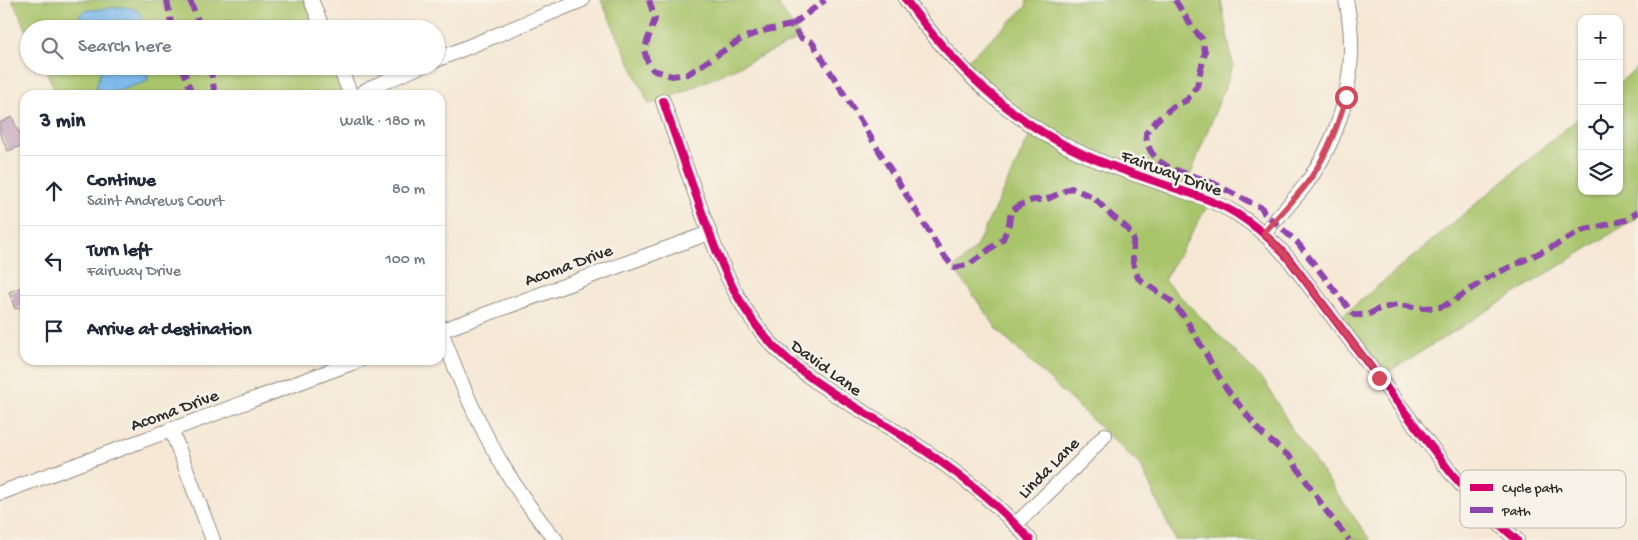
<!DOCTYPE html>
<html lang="en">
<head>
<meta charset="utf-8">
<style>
  body { margin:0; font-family:"Gochi Hand",sans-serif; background:#f6f6f7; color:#1f2937 }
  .controls { position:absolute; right:15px; top:15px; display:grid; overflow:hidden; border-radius:10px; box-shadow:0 1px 4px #0004 }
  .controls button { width:45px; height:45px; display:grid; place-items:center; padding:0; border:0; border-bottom:1px solid #e0e1e3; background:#fff; color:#1f2937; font:25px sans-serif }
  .stop { position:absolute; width:15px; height:15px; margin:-11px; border:4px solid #d1495b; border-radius:50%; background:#fff }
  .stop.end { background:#d1495b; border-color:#fff; box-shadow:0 1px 5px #0008 }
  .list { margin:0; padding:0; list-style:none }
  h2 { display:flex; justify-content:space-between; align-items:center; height:65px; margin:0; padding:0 20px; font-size:21px }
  h2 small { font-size:16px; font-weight:400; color:#747a83 }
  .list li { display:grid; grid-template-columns:32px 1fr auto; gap:15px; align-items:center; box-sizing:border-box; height:70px; padding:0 20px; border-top:1px solid #e0e1e3 }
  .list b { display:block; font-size:19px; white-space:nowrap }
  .list p { margin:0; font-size:16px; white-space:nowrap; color:#747a83 }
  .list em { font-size:16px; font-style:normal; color:#747a83 }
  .icon { flex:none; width:28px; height:28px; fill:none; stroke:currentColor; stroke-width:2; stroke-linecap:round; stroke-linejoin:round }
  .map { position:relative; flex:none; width:1638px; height:540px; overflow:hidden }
  .search { position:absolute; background:#fff; box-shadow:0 1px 4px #0004; left:20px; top:20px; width:425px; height:55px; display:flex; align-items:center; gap:12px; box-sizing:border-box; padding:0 18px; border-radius:28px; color:#747a83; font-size:19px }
  .panel { position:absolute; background:#fff; box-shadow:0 1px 4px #0004; left:20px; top:90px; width:425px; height:275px; border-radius:15px }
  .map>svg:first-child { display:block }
</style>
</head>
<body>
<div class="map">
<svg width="1638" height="540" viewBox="0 0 1638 540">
  <rect width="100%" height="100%" fill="#f7f3e8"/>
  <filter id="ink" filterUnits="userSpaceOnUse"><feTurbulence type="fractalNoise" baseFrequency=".02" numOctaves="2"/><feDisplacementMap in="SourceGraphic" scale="10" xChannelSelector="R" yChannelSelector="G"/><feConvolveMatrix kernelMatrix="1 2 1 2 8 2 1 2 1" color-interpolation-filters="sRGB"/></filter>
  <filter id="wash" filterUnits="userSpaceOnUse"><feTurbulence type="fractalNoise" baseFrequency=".0096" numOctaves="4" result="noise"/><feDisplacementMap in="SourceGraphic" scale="20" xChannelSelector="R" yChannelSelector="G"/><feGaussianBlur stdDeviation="1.12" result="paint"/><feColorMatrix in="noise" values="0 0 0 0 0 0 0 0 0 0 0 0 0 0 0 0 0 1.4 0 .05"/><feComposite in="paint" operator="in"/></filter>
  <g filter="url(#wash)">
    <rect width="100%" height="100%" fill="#f6e8d5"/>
    <g fill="#a9c56c" stroke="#6a784c">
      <path d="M 12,0 L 311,0 L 323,29 L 29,29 L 29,35 Z"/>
      <path d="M 601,0 L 775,0 L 801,38 L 663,101 L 649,104 Z"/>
      <path d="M 1027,0 L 1221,0 L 1233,66 L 1184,191 L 1211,200 L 1164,280 L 1265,382 L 1292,429 L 1370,540 L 1175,540 L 1141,466 L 1000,333 L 954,268 L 975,249 L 1034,127 L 960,67 L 1026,7 Z"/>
      <path d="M 44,66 L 339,66 L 351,95 L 57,95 Z"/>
      <path d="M 1638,67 L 1638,217 L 1379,378 L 1336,321 L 1582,115 L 1582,191 L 1619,191 L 1619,83 Z"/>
    </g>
    <g fill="#77b6ea" stroke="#51708a">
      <path d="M 118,7 C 135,7 144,9 142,29 L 76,29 L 78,19 L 83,11 Z"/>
      <path d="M 102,66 L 148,66 L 149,70 L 147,81 C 140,85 134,85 127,88 C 116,91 108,99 96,93 L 96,88 Z"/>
    </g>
    <g id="blocks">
      <g fill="#c09ab7">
        <path d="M 12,117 L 19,133 L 25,130 L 25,144 L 8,151 L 0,134 L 0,123 Z"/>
        <path d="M 25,286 L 25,306 L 15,309 L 9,292 Z"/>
      </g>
    </g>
  </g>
  <g filter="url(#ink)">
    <use href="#blocks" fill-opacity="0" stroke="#908a80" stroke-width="1"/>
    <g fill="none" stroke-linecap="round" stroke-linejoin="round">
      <defs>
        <g id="street">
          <path d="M 311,0 L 323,29"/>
          <path d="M 906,0 C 954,66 1010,121 1085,155 C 1114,168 1144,177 1174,188 C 1196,195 1217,202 1237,214 C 1256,226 1273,241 1288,258 L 1451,473 C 1472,497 1493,520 1517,540"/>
          <path d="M 436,60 L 582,0"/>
          <path d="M 339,66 L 351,95"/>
          <path d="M 359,95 L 368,89 L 421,66"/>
          <path d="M 663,101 C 674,134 686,167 698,201 C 715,249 732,299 767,339 C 803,379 850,403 895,431 C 945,463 991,496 1030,540"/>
          <path d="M 1264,233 C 1278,217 1293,201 1306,184 C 1344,132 1360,64 1346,0"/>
          <path d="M 440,328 C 468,405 502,478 556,540"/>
          <path d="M 440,331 L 709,233"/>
          <path d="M 171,429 L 213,540"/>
          <path d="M 0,493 L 360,360"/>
          <path d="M 1016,524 L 1081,461 L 1105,435"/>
        </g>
      </defs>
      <use href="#street" stroke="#908a80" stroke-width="16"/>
      <use href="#street" stroke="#fff" stroke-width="14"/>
      <g stroke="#8e44ad" stroke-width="6" stroke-dasharray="12 6" stroke-linecap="butt">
        <path d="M 167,0 L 172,29"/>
        <path d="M 190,0 L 201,29"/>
        <path d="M 649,0 L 655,19 L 644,50 L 647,60 L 653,70 L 672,76 L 688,74 L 743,38 L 767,30 L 792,25 L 801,38 L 812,42 L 942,253 L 954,268 L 970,264 L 1003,239 L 1009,224 L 1011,211 L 1022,204 L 1033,200 L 1045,200 L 1071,188 L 1093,197 L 1112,216 L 1126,227 L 1133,238 L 1133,263 L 1138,278 L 1171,301 L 1186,319 L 1223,384 L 1260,432 L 1290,457 L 1327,512 L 1349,540"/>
        <path d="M 1175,0 L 1192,27 L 1202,39 L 1205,52 L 1197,86 L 1187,100 L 1174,106 L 1157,120 L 1146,133 C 1147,170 1186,171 1213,183 C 1229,191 1245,200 1262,208 L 1264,213 L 1297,242 L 1354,315 L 1367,315 L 1379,309 L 1397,305 L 1424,308 L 1440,307 L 1452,302 L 1487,278 L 1558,244 L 1581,231 L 1626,220 L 1638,212"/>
        <path d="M 792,25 L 825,0"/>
        <path d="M 182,66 L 192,95"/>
        <path d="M 210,66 L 215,95"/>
      </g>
      <defs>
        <g id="cycleway">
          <path d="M 906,0 C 954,66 1010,121 1085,155 C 1114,168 1144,177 1174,188 C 1196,195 1217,202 1237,214 C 1256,226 1273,241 1288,258 L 1451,473 C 1472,497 1493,520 1517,540"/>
          <path d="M 663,101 C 674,134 686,167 698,201 C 715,249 732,299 767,339 C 803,379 850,403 895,431 C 945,463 991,496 1030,540"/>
        </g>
      </defs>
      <use href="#cycleway" stroke="#f7f3e8" stroke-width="11"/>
      <use href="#cycleway" stroke="#d6006c" stroke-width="8"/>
    </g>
  </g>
  <g fill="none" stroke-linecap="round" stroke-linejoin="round" filter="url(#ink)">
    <path stroke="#d1495b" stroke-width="6" d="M 1346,97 C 1337,129 1325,160 1305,186 C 1292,202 1277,217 1264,233 L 1288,258 L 1379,378"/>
  </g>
  <g text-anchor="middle" stroke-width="5" stroke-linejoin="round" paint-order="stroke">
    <g font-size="18" fill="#2b2b2b" stroke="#f7f3e8">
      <text transform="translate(1172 172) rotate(20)" y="6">Fairway Drive</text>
      <text transform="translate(568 264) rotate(-20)" y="6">Acoma Drive</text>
      <text transform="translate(827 367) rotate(36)" y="6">David Lane</text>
      <text transform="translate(174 409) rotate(-20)" y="6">Acoma Drive</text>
      <text transform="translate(1048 467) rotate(-45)" y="6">Linda Lane</text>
    </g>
  </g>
  <rect x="1460" y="470" width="166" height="58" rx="8" fill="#f7f3e8" stroke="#bab7af" stroke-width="1"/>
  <rect x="1470" y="484" width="23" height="7" fill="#d6006c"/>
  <rect x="1470" y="507" width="23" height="6" fill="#8e44ad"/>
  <g font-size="14" fill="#2b2b2b">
    <text x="1502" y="492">Cycle path</text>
    <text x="1502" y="515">Path</text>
  </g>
</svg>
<div class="controls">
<button>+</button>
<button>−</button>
<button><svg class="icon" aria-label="locate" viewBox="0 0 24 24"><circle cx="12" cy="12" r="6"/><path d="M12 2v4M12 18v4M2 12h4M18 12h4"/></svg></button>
<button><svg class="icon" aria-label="layers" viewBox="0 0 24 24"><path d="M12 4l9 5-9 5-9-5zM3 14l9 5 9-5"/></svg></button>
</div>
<div class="stop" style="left:1346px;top:97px"></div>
<div class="stop end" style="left:1379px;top:378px"></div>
<div class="search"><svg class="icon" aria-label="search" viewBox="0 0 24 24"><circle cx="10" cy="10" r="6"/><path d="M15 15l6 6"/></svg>Search here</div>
<section class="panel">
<h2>3 min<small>Walk · 180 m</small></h2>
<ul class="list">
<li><svg class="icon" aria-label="ahead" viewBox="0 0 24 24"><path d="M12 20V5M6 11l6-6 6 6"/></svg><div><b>Continue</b><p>Saint Andrews Court</p></div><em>80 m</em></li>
<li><svg class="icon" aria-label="left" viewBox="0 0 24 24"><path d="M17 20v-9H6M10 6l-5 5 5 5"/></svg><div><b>Turn left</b><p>Fairway Drive</p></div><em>100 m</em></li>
<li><svg class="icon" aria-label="arrive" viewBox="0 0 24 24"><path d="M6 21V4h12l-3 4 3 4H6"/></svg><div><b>Arrive at destination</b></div></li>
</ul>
</section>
</div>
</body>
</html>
